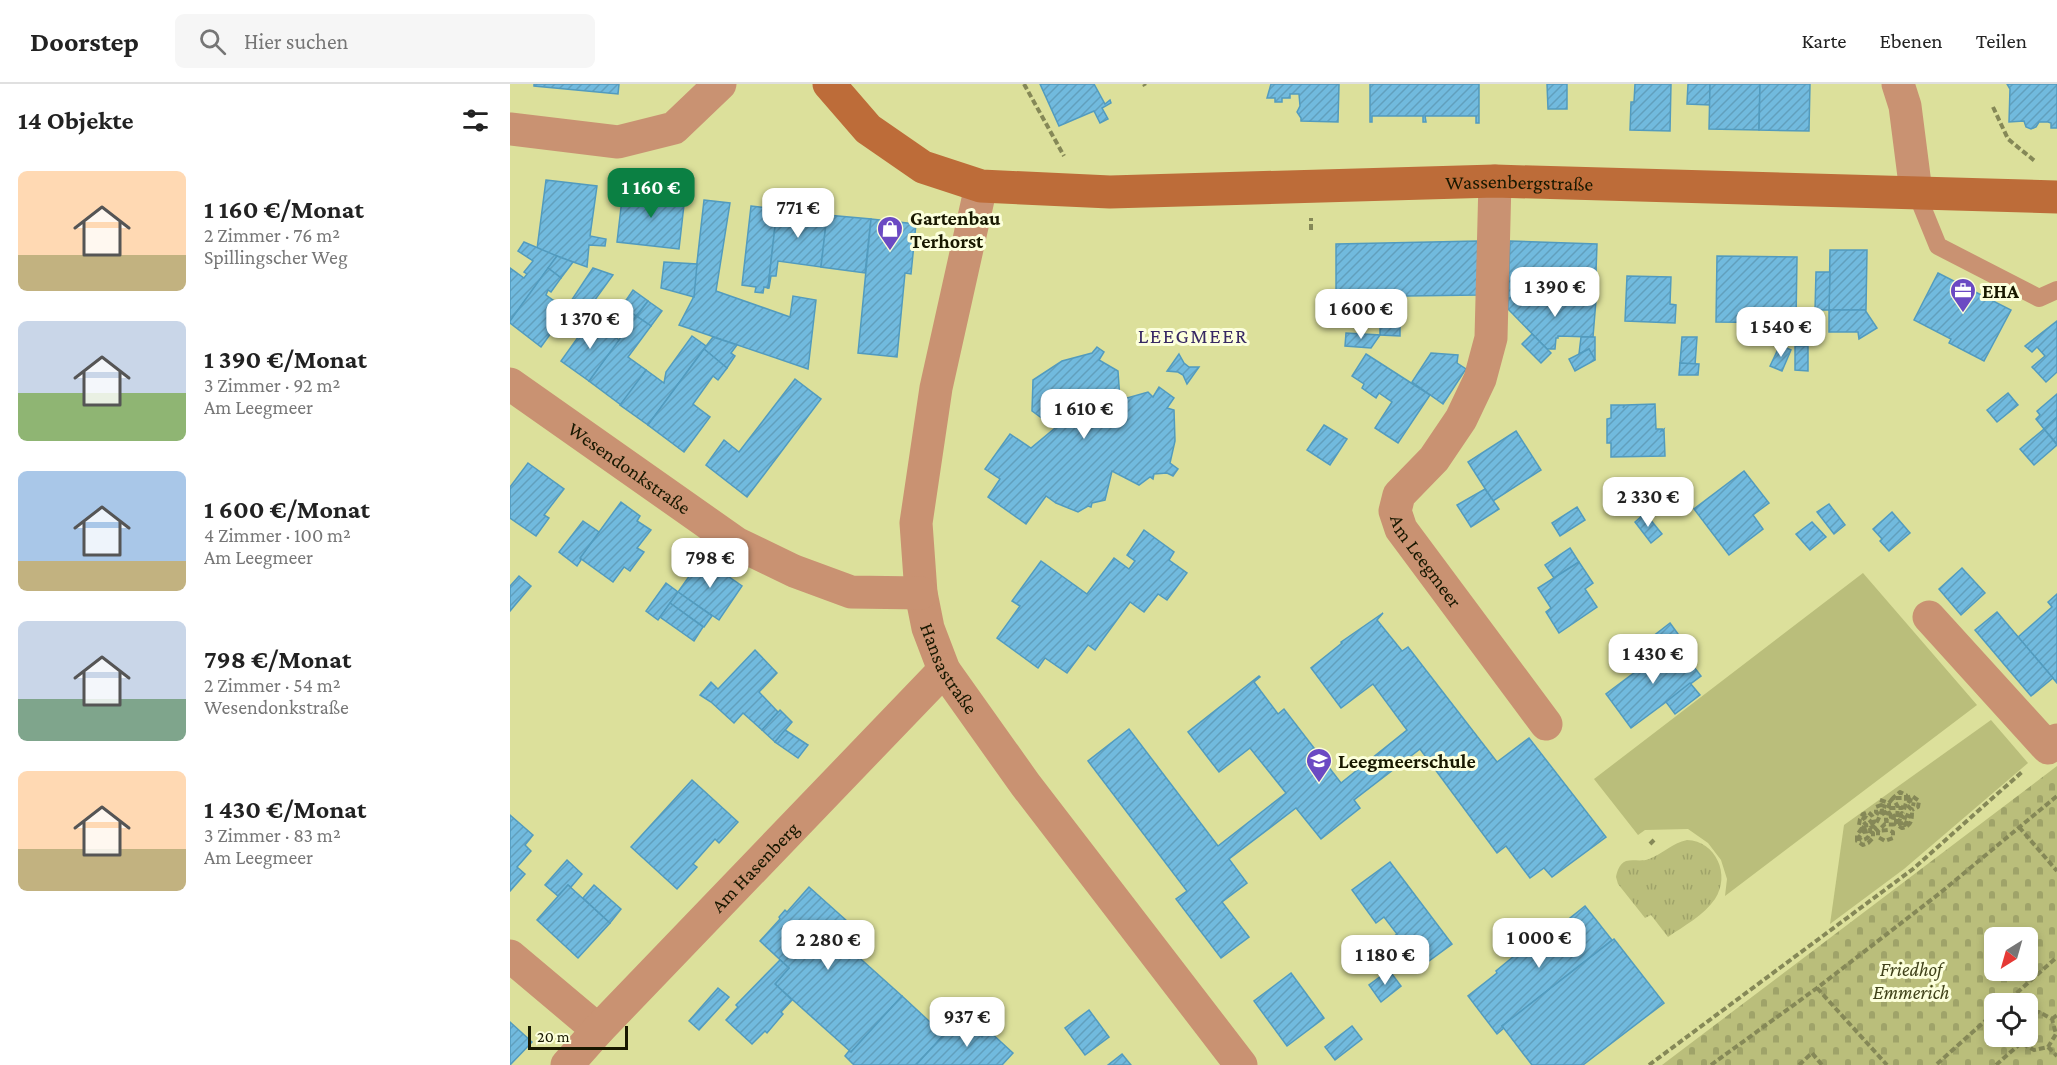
<!DOCTYPE html>
<html lang="de">
<meta charset="utf-8">
<style>
:root{--surface:#fff;--page:#f6f6f6;--text:#222;--muted:#767676;--line:#e0e0e0;--accent:#0b8043}
body{margin:0;font-family:"Crimson Pro",serif;background:var(--page);color:var(--text);height:100vh;display:flex;flex-direction:column;font-size:22px;white-space:nowrap}
*{box-sizing:border-box;margin:0}
p{font-size:20px;color:var(--muted)}
.icon{flex:none;width:33px;height:33px;fill:none;stroke:currentColor;stroke-width:2;stroke-linecap:round;stroke-linejoin:round}
.map{position:relative;flex:1;overflow:hidden}
.sheet{display:flex;flex-direction:column;background:var(--surface);width:510px}
.sheet>*{flex:none}
.needle{width:39px;rotate:217deg}
.buttons{position:absolute;left:1474px;top:843px;display:grid;gap:12px}
.buttons a{display:grid;place-items:center;width:54px;height:54px;border-radius:9px;background:var(--surface);box-shadow:0 3px 9px #0003;font-size:30px}
.scale{position:absolute;left:18px;bottom:15px;width:100px;box-sizing:border-box;padding-left:6px;border:3px solid #181800;border-top:0;font-size:16px;line-height:21px;white-space:nowrap;color:#181800;-webkit-text-stroke:4px #fcffdc;paint-order:stroke}
.price{position:absolute;translate:-50% -51px;padding:0 14px;border-radius:12px;background:#fff;color:#222;font-size:20px;line-height:39px;filter:drop-shadow(0 2px 3px #0008)}
.price::after{content:'';position:absolute;left:50%;top:36px;width:18px;height:14px;margin-left:-9px;background:inherit;clip-path:polygon(0 0,100% 0,50% 100%)}
.price.active{background:var(--accent);color:#fff}
ul{padding:0;list-style:none}
li{display:flex;align-items:center;gap:18px;height:150px;padding:0 18px}
li span{display:grid;place-items:center;flex:none;width:168px;height:120px;border-radius:9px;color:#555}
li>.icon{margin-inline-start:auto}
span .icon{width:72px;height:72px;fill:#fffc;stroke-width:1}
li b{font-size:26px}
h2{display:flex;justify-content:space-between;align-items:center;height:72px;padding:0 18px;font-size:26px}
header{display:flex;align-items:center;gap:36px;box-sizing:border-box;height:84px;padding:0 30px;background:var(--surface);border-bottom:2px solid var(--line)}
header strong{font-size:28px}
nav{display:flex;gap:33px;margin-inline-start:auto;font-size:21px}
.search{width:420px;height:54px;background:var(--page);display:flex;align-items:center;gap:15px;box-sizing:border-box;padding:0 21px;border-radius:9px;color:var(--muted);font-size:22px}
main{display:flex;flex:1;min-height:0}
.map>svg:first-child{display:block}
.green{fill:#babe7b}
.cemetery{fill:url(#cemetery-stones);fill-rule:evenodd}
.park{fill:url(#park-tufts)}
.building{fill:url(#building-hatch);stroke:#529bbe;stroke-width:1.5}
.lines{fill:none;stroke-linecap:round;stroke-linejoin:round}
.path{stroke:#858857;stroke-width:4;stroke-dasharray:6 3;stroke-linecap:butt}
.lane{stroke:#c99272;stroke-width:18}
.street{stroke:#c99272;stroke-width:33}
.secondary{stroke:#bd6c39;stroke-width:33}
.labels{text-anchor:middle;stroke-width:6;stroke-linejoin:round;paint-order:stroke}
.street-label{font-size:20px;fill:#181800;stroke:#fcffdc}
.poi-label{font-size:20px;font-weight:bold;fill:#181800;stroke:#fcffdc;text-anchor:start}
.park-label{font-size:20px;font-style:italic;fill:#3f4119;stroke:#fcffdc}
.neighbourhood-label{font-size:21px;letter-spacing:1.5px;fill:#372863;stroke:#fcffdc}
</style>
<header>
<strong>Doorstep</strong>
<div class="search"><svg class="icon" aria-label="search" viewBox="0 0 24 24"><circle cx="10" cy="10" r="6"/><path d="M15 15l6 6"/></svg>Hier suchen</div>
<nav><a>Karte</a><a>Ebenen</a><a>Teilen</a></nav>
</header>
<main>
<section class="sheet">
<h2>14 Objekte<svg class="icon" aria-label="filters" viewBox="0 0 24 24"><path d="M4 7h16M4 17h16"/><circle cx="9" cy="7" r="2"/><circle cx="15" cy="17" r="2"/></svg></h2>
<ul>
<li><span style="background:linear-gradient(#ffd9b3 70%,#c2b280 0)"><svg class="icon" aria-label="home" viewBox="0 0 24 24"><path d="M3 11l9-7 9 7M6 9v11h12V9"/></svg></span><div><b>1 160 €/Monat</b><p>2 Zimmer · 76 m²</p><p>Spillingscher Weg</p></div></li>
<li><span style="background:linear-gradient(#c9d6e8 60%,#8fb573 0)"><svg class="icon" aria-label="home" viewBox="0 0 24 24"><path d="M3 11l9-7 9 7M6 9v11h12V9"/></svg></span><div><b>1 390 €/Monat</b><p>3 Zimmer · 92 m²</p><p>Am Leegmeer</p></div></li>
<li><span style="background:linear-gradient(#a9c7e8 75%,#c2b280 0)"><svg class="icon" aria-label="home" viewBox="0 0 24 24"><path d="M3 11l9-7 9 7M6 9v11h12V9"/></svg></span><div><b>1 600 €/Monat</b><p>4 Zimmer · 100 m²</p><p>Am Leegmeer</p></div></li>
<li><span style="background:linear-gradient(#c9d6e8 65%,#7fa58c 0)"><svg class="icon" aria-label="home" viewBox="0 0 24 24"><path d="M3 11l9-7 9 7M6 9v11h12V9"/></svg></span><div><b>798 €/Monat</b><p>2 Zimmer · 54 m²</p><p>Wesendonkstraße</p></div></li>
<li><span style="background:linear-gradient(#ffd9b3 65%,#c2b280 0)"><svg class="icon" aria-label="home" viewBox="0 0 24 24"><path d="M3 11l9-7 9 7M6 9v11h12V9"/></svg></span><div><b>1 430 €/Monat</b><p>3 Zimmer · 83 m²</p><p>Am Leegmeer</p></div></li>
</ul>
</section>
<div class="map">
<svg width="1547" height="981" viewBox="0 0 1547 981">
<defs>
<pattern id="cemetery-stones" width="16" height="16" patternUnits="userSpaceOnUse" patternTransform="scale(1.5)"><rect width="16" height="16" fill="#babe7b"/><path d="M2 7V4a2 2 0 0 1 4 0v3zM10 15v-3a2 2 0 0 1 4 0v3z" fill="#9fa369"/></pattern>
<pattern id="park-tufts" width="24" height="20" patternUnits="userSpaceOnUse" patternTransform="scale(1.5)"><rect width="24" height="20" fill="#babe7b"/><path d="M3 7l-1-3M5 7V3M7 7l1-3M15 17l-1-3M17 17v-4M19 17l1-3" fill="none" stroke="#9fa369"/></pattern>
<pattern id="building-hatch" width="6" height="6" patternUnits="userSpaceOnUse" patternTransform="scale(1.5)"><rect width="6" height="6" fill="#71bade"/><path d="M-1 1l2-2M0 6l6-6M5 7l2-2" fill="none" stroke="#619fbd"/></pattern>
</defs>
<rect width="100%" height="100%" fill="#dce09b"/>
<!-- green -->
<g class="green">
<polygon points="1353,489 1467,621 1215,812 1217,795 1211,776 1198,759 1178,745 1135,746 1128,751 1084,695"/>
<polygon points="1481,636 1518,679 1394,785 1320,840 1334,741"/>
</g>
<!-- cemetery -->
<path class="cemetery" d="M1547,682V981H1152ZM1485,854H1518V886H1485ZM1485,920H1518V952H1485Z"/>
<!-- park -->
<path class="park" d="M1177,756C1206,757 1221,791 1205,815C1194,831 1174,842 1158,853L1141,831L1135,834L1108,800L1106,793C1107,788 1109,780 1116,777C1123,775 1131,778 1139,775C1153,770 1162,759 1177,756Z"/>
<!-- building -->
<g class="building">
<polygon points="24,0 109,0 108,10 24,2"/>
<polygon points="530,0 584,0 595,20 600,16 601,19 592,24 598,35 590,39 584,27 549,42"/>
<polygon points="761,0 829,0 828,38 791,37 791,34 787,28 790,22 789,10 780,10 780,14 772,14 772,18 765,18 765,14 757,14"/>
<polygon points="860,0 969,0 969,39 966,39 966,32 915,32 916,38 913,38 913,32 862,32 862,38 860,38"/>
<polygon points="1037,0 1057,0 1057,25 1038,25"/>
<polygon points="1125,0 1161,0 1160,47 1120,46 1121,18 1124,18"/>
<polygon points="1178,0 1200,0 1200,21 1177,20"/>
<polygon points="1200,0 1250,0 1249,46 1199,45"/>
<polygon points="1250,0 1300,0 1299,47 1249,46"/>
<polygon points="1497,0 1547,0 1547,44 1541,44 1541,39 1538,38 1529,38 1526,43 1521,45 1516,43 1514,37 1499,38 1500,5"/>
<polygon points="36,96 87,102 80,152 96,155 95,162 79,161 77,183 27,165"/>
<polygon points="113,106 175,112 169,165 107,158"/>
<polygon points="194,116 220,119 206,207 280,233 283,212 306,216 298,285 169,241 183,214"/>
<polygon points="241,122 267,125 258,204 254,203 253,209 245,208 246,203 232,201"/>
<polygon points="267,125 317,131 311,183 268,177 266,192 261,192 259,204 258,204"/>
<polygon points="317,131 361,135 355,189 311,183"/>
<polygon points="361,135 406,140 401,190 395,189 387,273 348,269"/>
<polygon points="968,157 968,211 826,213 826,160"/>
<polygon points="1000,157 1087,160 1085,216 998,214"/>
<polygon points="14,158 47,172 0,237 0,184 14,194 17,190 14,188 23,177 8,167"/>
<polygon points="1320,166 1357,166 1356,226 1319,226"/>
<polygon points="47,172 63,178 51,194 38,184"/>
<polygon points="1207,172 1287,173 1286,239 1206,238"/>
<polygon points="154,178 187,180 184,213 151,204"/>
<polygon points="38,184 51,194 41,208 38,206 36,211 57,226 48,239 54,243 47,253 41,249 31,263 0,239 0,237"/>
<polygon points="83,184 103,191 74,231 59,220"/>
<polygon points="1306,188 1320,188 1319,226 1305,226"/>
<polygon points="1428,189 1501,226 1474,277 1439,259 1441,255 1404,236"/>
<polygon points="1117,192 1161,193 1160,220 1166,221 1165,239 1115,237"/>
<polygon points="123,206 138,217 126,232 112,222"/>
<polygon points="998,214 1086,216 1083,253 1048,252 1048,254 1046,254 1045,265 1037,265 998,225"/>
<polygon points="138,217 152,227 141,242 127,232"/>
<polygon points="112,222 126,232 117,245 103,235"/>
<polygon points="1319,226 1355,226 1367,244 1349,255 1348,248 1319,248"/>
<polygon points="126,232 141,242 118,273 136,286 111,321 79,297"/>
<polygon points="81,235 109,256 79,297 51,277"/>
<polygon points="1547,237 1547,288 1536,298 1522,283 1535,272 1527,263 1522,268 1515,262"/>
<polygon points="870,238 890,238 890,252 870,251"/>
<polygon points="836,249 870,251 861,264 835,262"/>
<polygon points="1022,250 1041,269 1031,279 1012,260"/>
<polygon points="182,252 196,262 138,341 110,321 136,286 154,299 156,288"/>
<polygon points="203,253 227,261 221,269 225,272 217,284 194,265"/>
<polygon points="1071,253 1085,253 1085,276 1079,265 1069,270"/>
<polygon points="1172,253 1187,253 1185,281 1170,279"/>
<polygon points="1270,261 1281,266 1272,287 1260,282"/>
<polygon points="1285,262 1298,262 1298,287 1285,286"/>
<polygon points="587,263 594,268 589,276 608,287 610,316 638,308 643,313 649,303 664,314 657,324 664,326 665,357 660,379 668,385 663,392 657,389 644,390 643,395 640,393 629,401 602,387 595,416 582,419 581,423 578,422 568,428 546,419 536,412 516,440 478,413 490,395 475,385 500,350 521,364 545,344 522,327 523,296 552,277 582,269"/>
<polygon points="194,265 217,284 208,296 203,292 183,320 200,333 174,368 138,341"/>
<polygon points="1079,265 1085,276 1065,287 1059,275"/>
<polygon points="921,269 948,271 947,279 956,285 933,320 902,298"/>
<polygon points="669,270 674,279 679,283 689,283 677,300 673,291 668,288 657,287"/>
<polygon points="856,270 920,311 888,359 865,344 882,318 869,309 866,314 852,304 854,300 842,292"/>
<polygon points="1170,279 1189,280 1188,291 1169,291"/>
<polygon points="285,295 311,315 237,413 196,381 214,356 229,368"/>
<polygon points="1498,309 1508,321 1487,338 1477,326"/>
<polygon points="1547,310 1547,333 1534,345 1526,335 1530,331 1527,327"/>
<polygon points="1145,320 1146,345 1152,345 1151,347 1154,345 1153,348 1154,347 1155,372 1101,373 1101,359 1097,359 1097,335 1101,334 1101,321 1114,321 1113,324 1115,321"/>
<polygon points="1547,333 1547,360 1534,345"/>
<polygon points="814,341 837,355 820,381 797,366"/>
<polygon points="1534,345 1547,361 1524,381 1510,365"/>
<polygon points="1006,347 1031,386 983,417 958,378"/>
<polygon points="18,379 54,405 34,431 39,434 26,452 0,434 0,403"/>
<polygon points="1234,387 1259,419 1243,431 1253,445 1219,471 1184,425"/>
<polygon points="975,405 989,425 961,443 947,421"/>
<polygon points="111,418 130,432 127,437 141,446 127,464 134,468 120,487 114,483 103,498 70,474"/>
<polygon points="1319,420 1335,441 1324,450 1307,428"/>
<polygon points="1067,423 1075,436 1050,452 1042,439"/>
<polygon points="1382,428 1400,449 1379,467 1370,457 1372,455 1363,445"/>
<polygon points="1135,429 1152,450 1141,459 1125,438"/>
<polygon points="73,437 89,448 70,474 71,476 67,482 49,468"/>
<polygon points="1302,438 1316,453 1300,466 1286,450"/>
<polygon points="634,446 664,468 659,476 677,489 657,516 648,510 634,528 620,518 585,566 578,561 557,589 535,574 528,584 487,554 510,522 502,517 531,477 577,510 604,474 619,485 625,477 617,471"/>
<polygon points="1060,464 1069,478 1044,494 1035,481"/>
<polygon points="192,474 232,502 209,536 168,508"/>
<polygon points="1069,478 1083,499 1075,505 1087,523 1049,549 1036,528 1041,524 1028,504"/>
<polygon points="1452,484 1475,509 1451,531 1429,505"/>
<polygon points="9,492 21,502 0,527 0,502"/>
<polygon points="156,499 168,508 148,536 136,527"/>
<polygon points="168,508 202,532 194,543 160,519"/>
<polygon points="1547,510 1547,599 1508,553 1542,523 1538,518"/>
<polygon points="160,519 193,543 184,557 150,533"/>
<polygon points="1487,528 1543,594 1521,612 1465,546"/>
<polygon points="873,529 867,536 892,567 898,563 987,678 1019,654 1096,753 1042,793 1034,784 1020,794 996,762 987,769 910,665 844,716 850,724 811,755 786,724 719,775 737,799 712,818 739,853 711,874 666,815 677,807 578,677 619,645 708,762 776,709 740,664 709,688 678,648 749,592 750,593 744,598 768,630 774,625 831,699 897,646 863,600 831,624 801,584 832,559 831,558"/>
<polygon points="1160,539 1171,554 1134,581 1124,567"/>
<polygon points="1165,558 1191,592 1121,644 1096,610"/>
<polygon points="245,566 267,589 249,608 268,628 252,646 233,629 224,639 201,618 190,611 201,598 208,605"/>
<polygon points="1180,599 1190,611 1165,630 1156,618"/>
<polygon points="270,626 282,638 265,658 252,646"/>
<polygon points="275,646 298,661 288,674 265,658"/>
<polygon points="182,696 228,738 209,759 205,755 183,780 187,783 167,805 121,763"/>
<polygon points="0,731 23,751 15,761 21,767 7,783 15,790 0,807"/>
<polygon points="57,776 72,790 61,803 58,801 48,812 35,801"/>
<polygon points="880,778 942,860 904,888 879,856 887,850 874,833 866,839 842,806"/>
<polygon points="58,801 100,839 68,874 27,836"/>
<polygon points="84,801 111,825 100,839 73,814"/>
<polygon points="299,803 347,846 334,860 392,912 341,968 265,900 279,884 250,857 270,835 269,833 275,826 277,828"/>
<polygon points="1075,822 1102,856 992,942 994,944 987,950 958,912 987,889 986,887 1004,872 1015,864 1019,869 1027,862 1026,861"/>
<polygon points="1104,855 1154,919 1073,981 1022,981 992,942"/>
<polygon points="270,876 279,884 265,900 282,916 271,928 273,930 257,949 255,947 242,960 216,936 228,923 226,921"/>
<polygon points="879,886 891,902 871,918 859,901"/>
<polygon points="781,889 814,934 777,962 744,917"/>
<polygon points="208,904 219,913 189,946 179,937"/>
<polygon points="392,912 434,951 406,981 344,981 335,972 339,967 341,968"/>
<polygon points="579,926 599,953 575,971 555,944"/>
<polygon points="450,933 472,953 478,946 503,969 492,981 406,981"/>
<polygon points="0,938 22,958 0,981"/>
<polygon points="842,942 852,955 825,976 815,963"/>
<polygon points="612,970 621,981 598,981"/>
</g>
<g class="lines">
<!-- path -->
<g class="path">
<polyline points="514,0 554,72"/>
<polyline points="634,0 635,2"/>
<polyline points="1483,23 1498,55 1526,78"/>
<polyline points="801,146 801,134"/>
<path d="M1370,716L1379,719C1380,725 1376,728 1371,731C1369,730 1368,730 1366,728V723L1371,721L1372,726C1368,735 1367,744 1355,745L1349,741L1350,735L1353,730L1358,728C1362,731 1364,733 1364,738C1361,740 1359,742 1356,741L1352,736L1355,733C1362,736 1362,742 1368,747L1378,746L1383,748V754L1375,757L1368,753V747L1375,740C1381,741 1387,740 1393,739L1395,734L1391,732L1389,738C1391,740 1392,741 1395,741L1399,732L1392,729L1386,735V740L1392,744C1402,742 1402,735 1402,726L1397,721L1400,716L1404,717L1403,722"/>
<polyline points="1379,719 1383,714 1396,714 1402,712 1409,717 1408,723 1402,726"/>
<polyline points="1371,721 1379,724 1392,724 1395,720"/>
<polyline points="1380,729 1381,734 1379,737 1376,737 1376,730 1381,728 1384,732 1383,738"/>
<polyline points="1387,733 1388,723 1383,714 1390,708 1396,711 1396,719 1393,729"/>
<polyline points="1509,743 1547,787"/>
<path d="M1352,744L1347,751V757L1353,761L1358,759L1363,754V749L1359,747L1353,748L1349,753L1351,756C1358,756 1361,751 1360,744"/>
<polyline points="1140,760 1144,756"/>
<polyline points="1307,904 1377,981"/>
<polyline points="1500,915 1547,873"/>
<polyline points="1495,920 1500,915 1504,920"/>
<polyline points="1542,935 1547,931"/>
<polyline points="1509,952 1511,959 1524,966 1538,963 1546,950 1542,935 1529,928 1518,931"/>
<polyline points="1538,963 1547,972"/>
<polyline points="1427,980 1485,928"/>
<polyline points="1139,981 1403,785 1513,687"/>
<polyline points="1201,981 1307,904 1430,809 1547,712"/>
<polyline points="1289,981 1302,969 1312,981"/>
<polyline points="1486,981 1511,959"/>
</g>
<!-- lane -->
<polyline class="lane" points="1406,108 1428,162 1529,214 1547,206"/>
<!-- street -->
<g class="street">
<polyline points="1388,0 1395,22 1406,108"/>
<polyline points="0,45 108,58 164,44 210,0"/>
<path id="s1" d="M985,97L981,254L970,295L951,335L924,375L889,411L885,427L891,445L1036,640"/>
<path id="s2" d="M471,102L426,304L406,439L411,509L418,544L434,586L515,700L731,981"/>
<path id="s3" d="M0,300L226,459L284,487L341,508L411,509"/>
<polyline points="1419,533 1538,664 1547,656"/>
<polyline points="0,872 88,946"/>
<path id="s4" d="M57,981L88,946L434,586"/>
</g>
<!-- secondary -->
<path class="secondary" id="s5" d="M319,0L358,45L413,83L471,102L600,108L985,97L1547,113"/>
</g>
<!-- icons -->
<defs>
<symbol id="shop-pin" viewBox="-11 -11 22 30"><path d="M0 17L-7.5 6A9.5 9.5 0 1 1 7.5 6Z" fill="#6b4ac3" stroke="#fcffdc"/><path d="M-5-2.5h2.3a2.7 3.5 0 0 1 5.4 0H5L5.5 6h-11ZM-1.5-2.5h3a1.5 2.3 0 0 0-3 0Z" fill="#fff"/></symbol>
<symbol id="office-pin" viewBox="-11 -11 22 30"><path d="M0 17L-7.5 6A9.5 9.5 0 1 1 7.5 6Z" fill="#6b4ac3" stroke="#fcffdc"/><path d="M-6-3h4V-5.5h4V-3h4V5H-6ZM-1-4.5V-3h2v-1.5ZM-6 0V1H6V0Z" fill="#fff"/></symbol>
<symbol id="school-pin" viewBox="-11 -11 22 30"><path d="M0 17L-7.5 6A9.5 9.5 0 1 1 7.5 6Z" fill="#6b4ac3" stroke="#fcffdc"/><path d="M0-5L7-2L0 1L-7-2ZM-4 1L0 2.5L4 1V4Q0 6-4 4Z" fill="#fff"/></symbol>
</defs>
<g fill-rule="evenodd">
<use href="#shop-pin" x="365" y="130" width="30" height="40"/>
<use href="#office-pin" x="1438" y="192" width="30" height="40"/>
<use href="#school-pin" x="794" y="662" width="30" height="40"/>
</g>
<g class="labels">
<!-- street labels -->
<g class="street-label">
<text dy="7" stroke="none"><textPath href="#s5" startOffset="726">Wassenbergstraße</textPath></text>
<text dy="7" stroke="none"><textPath href="#s3" startOffset="146">Wesendonkstraße</textPath></text>
<text dy="7" stroke="none"><textPath href="#s1" startOffset="418">Am Leegmeer</textPath></text>
<text dy="7" stroke="none"><textPath href="#s2" startOffset="495">Hansastraße</textPath></text>
<text dy="7" stroke="none"><textPath href="#s4" startOffset="273">Am Hasenberg</textPath></text>
</g>
<!-- poi labels -->
<g class="poi-label">
<text x="400" y="141">Gartenbau<tspan x="400" dy="23">Terhorst</tspan></text>
<text x="1472" y="214">EHA</text>
<text x="828" y="684">Leegmeerschule</text>
</g>
<!-- park labels -->
<g class="park-label">
<text x="1401" y="892">Friedhof<tspan x="1401" dy="23">Emmerich</tspan></text>
</g>
<!-- neighbourhood labels -->
<g class="neighbourhood-label">
<text x="683" y="259">LEEGMEER</text>
</g>
</g>
</svg>
<div class="buttons">
<a><svg class="needle" viewBox="-14 -14 28 28"><path d="M0-13l5 13h-10z" fill="#e53935"/><path d="M0 13l5-13h-10z" fill="#767676"/></svg></a>
<a><svg class="icon" aria-label="locate" viewBox="0 0 24 24"><circle cx="12" cy="12" r="6"/><path d="M12 2v4M12 18v4M2 12h4M18 12h4"/></svg></a>
</div>
<div class="scale">20 m</div>
<b class="price active" style="left:141px;top:135px">1 160 €</b>
<b class="price" style="left:288px;top:155px">771 €</b>
<b class="price" style="left:1045px;top:234px">1 390 €</b>
<b class="price" style="left:851px;top:256px">1 600 €</b>
<b class="price" style="left:80px;top:266px">1 370 €</b>
<b class="price" style="left:1271px;top:274px">1 540 €</b>
<b class="price" style="left:574px;top:356px">1 610 €</b>
<b class="price" style="left:1138px;top:444px">2 330 €</b>
<b class="price" style="left:200px;top:505px">798 €</b>
<b class="price" style="left:1143px;top:601px">1 430 €</b>
<b class="price" style="left:1029px;top:885px">1 000 €</b>
<b class="price" style="left:318px;top:887px">2 280 €</b>
<b class="price" style="left:875px;top:902px">1 180 €</b>
<b class="price" style="left:457px;top:964px">937 €</b>
</div>
</main>
